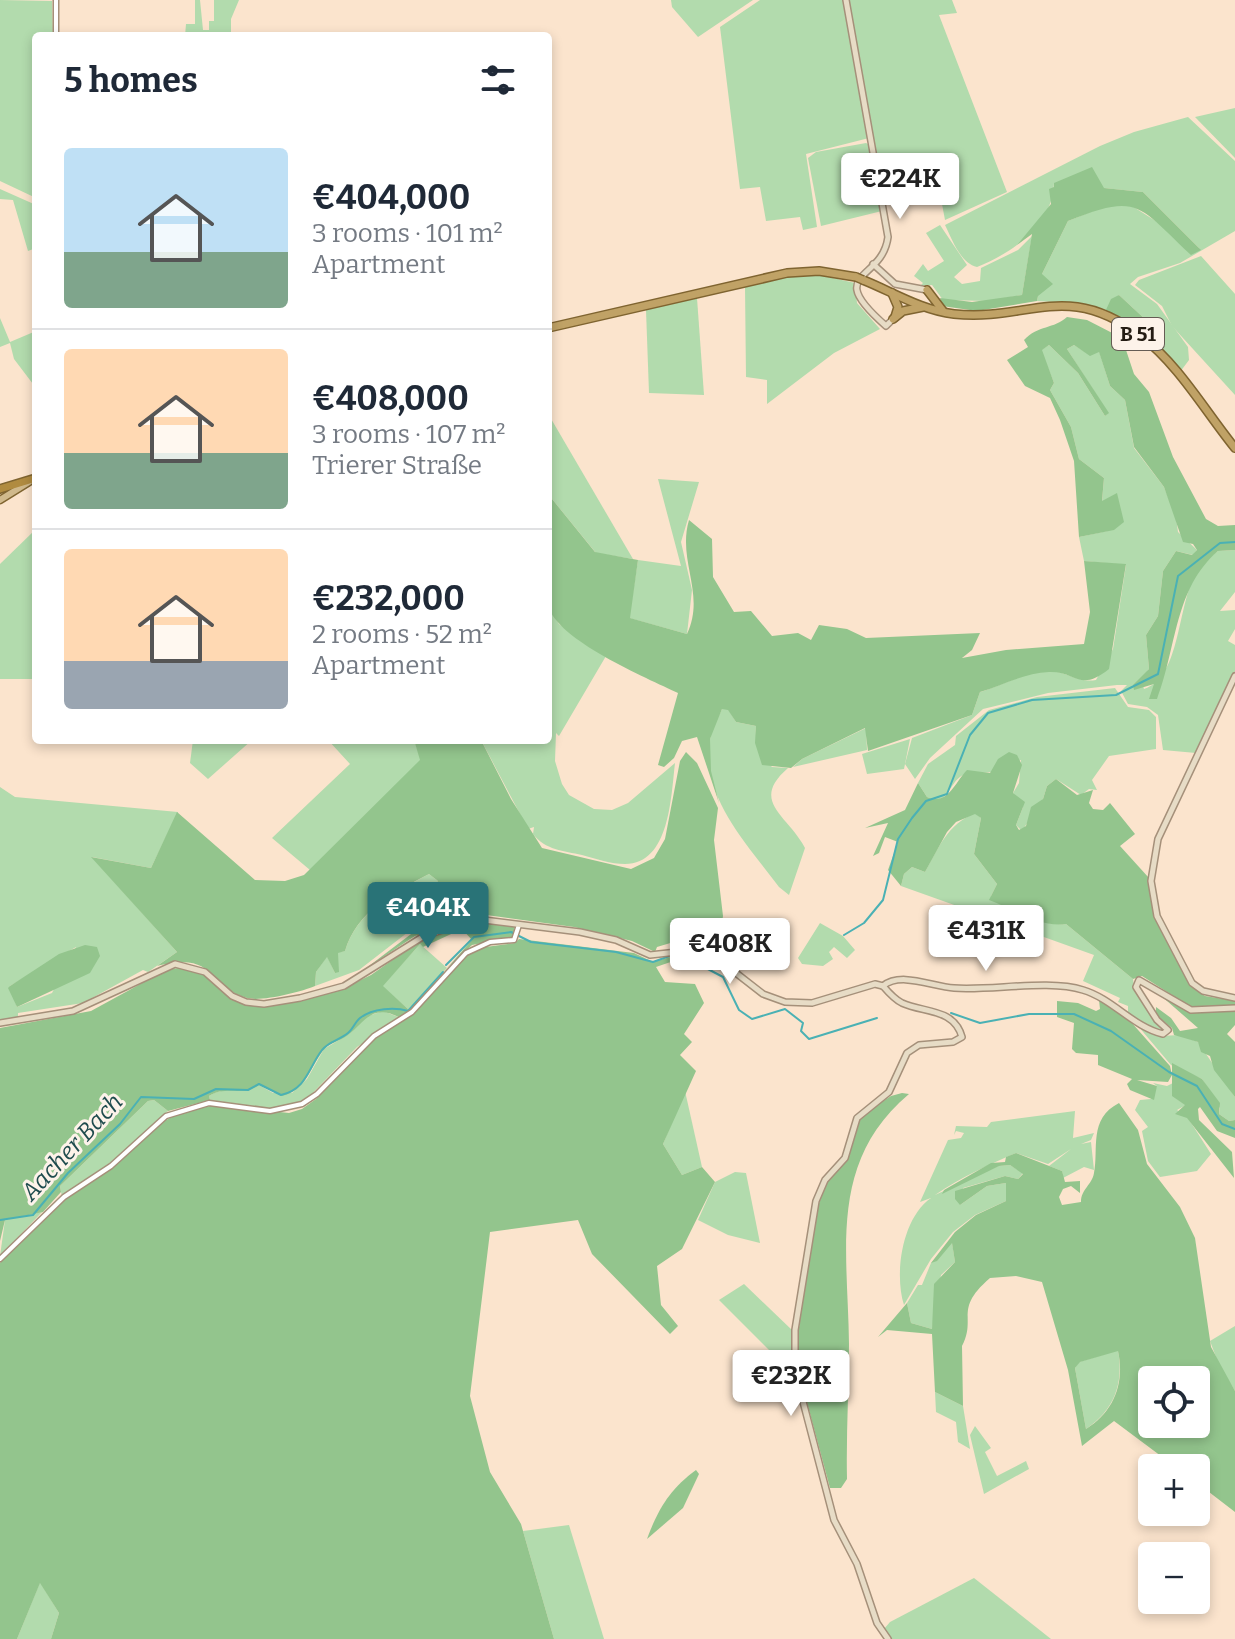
<!DOCTYPE html>
<meta charset="utf-8">
<style>
:root{--surface:#fff;--page:#f6f6f7;--text:#1f2937;--muted:#747a83;--line:#e0e1e3;--accent:#297377}
body{margin:0;font-family:Bitter,serif;background:var(--page);color:var(--text);height:100vh;display:flex;flex-direction:column;font-size:30px;white-space:nowrap}
*{box-sizing:border-box;margin:0}
p{font-size:26px;color:var(--muted)}
.icon{flex:none;width:44px;height:44px;fill:none;stroke:currentColor;stroke-width:2;stroke-linecap:round;stroke-linejoin:round}
.map{position:relative;flex:1;overflow:hidden}
.drawer{position:absolute;left:32px;top:32px;width:520px;height:712px;display:flex;flex-direction:column;background:var(--surface);border-radius:8px;box-shadow:0 4px 12px #0003}
.drawer>*{flex:none}
.controls{position:absolute;left:1138px;top:1366px;display:grid;gap:16px}
.controls a{display:grid;place-items:center;width:72px;height:72px;border-radius:8px;background:var(--surface);box-shadow:0 4px 12px #0003;font-size:40px}
.price{position:absolute;translate:-50% -68px;padding:0 18px;border-radius:8px;background:#fff;color:#222;font-size:26px;line-height:52px;filter:drop-shadow(0 2px 4px #0008)}
.price::after{content:'';position:absolute;left:50%;top:48px;width:24px;height:18px;margin-left:-12px;background:inherit;clip-path:polygon(0 0,100% 0,50% 100%)}
.price.active{background:var(--accent);color:#fff}
ul{padding:0;list-style:none}
li{display:flex;align-items:center;gap:24px;height:200px;padding:0 32px}
li+li{border-top:2px solid var(--line)}
li span{display:grid;place-items:center;flex:none;width:224px;height:160px;border-radius:8px;color:#555}
li>.icon{margin-inline-start:auto}
span .icon{width:96px;height:96px;fill:#fffc;stroke-width:1}
li b{font-size:34px}
h2{display:flex;justify-content:space-between;align-items:center;height:96px;padding:0 32px;font-size:34px}
.map>svg:first-child{display:block}
.green{fill:#b2dbad;fill-rule:evenodd}
.forest{fill:#93c58d;fill-rule:evenodd}
.lines{fill:none;stroke-linecap:round;stroke-linejoin:round}
.stream{stroke:#4ab1b4;stroke-width:2}
.tertiary-casing{stroke:#a5907a;stroke-width:7}
.secondary-casing{stroke:#a5907a;stroke-width:8}
.primary-casing{stroke:#7f6430;stroke-width:9}
.trunk-casing{stroke:#7f6430;stroke-width:10}
.motorway-casing{stroke:#7f6430;stroke-width:10}
.tertiary{stroke:#fff;stroke-width:4}
.secondary{stroke:#e7dcc6;stroke-width:5}
.primary{stroke:#d0b98c;stroke-width:6}
.trunk{stroke:#c0a266;stroke-width:7}
.motorway{stroke:#b08b40;stroke-width:7}
.trunk-bridge-casing{stroke:#7f6430;stroke-width:10;stroke-linecap:butt}
.trunk-bridge{stroke:#c0a266;stroke-width:7}
.labels{text-anchor:middle;stroke-width:6;stroke-linejoin:round;paint-order:stroke}
.shield{fill:#fdf3ea;stroke:#655c54;stroke-width:2}
.shield-label{font-size:20px;font-weight:bold;fill:#241c13}
.water-label{font-size:24px;font-style:italic;fill:#1f4c4e;stroke:#fdf3ea}
</style>
<div class="map">
<svg width="1235" height="1639" viewBox="0 0 1235 1639">
<rect width="100%" height="100%" fill="#fbe4cd"/>
<!-- green -->
<g class="green">
<polygon points="0,0 52,1 53,36 36,36 36,198 0,181"/>
<polygon points="195,0 200,0 203,30 209,30 209,21 214,21 214,0 239,0 231,19 231,36 185,36 186,24 195,24"/>
<polygon points="671,0 753,0 698,37 672,7"/>
<polygon points="760,0 844,0 869,138 806,154 817,227 803,230 800,217 766,221 760,187 740,189 720,27"/>
<polygon points="847,0 952,0 957,13 939,15 1007,192 945,220 942,204 949,198 946,186 908,195 901,187 882,191"/>
<polygon points="1235,108 1235,158 1195,117"/>
<path d="M1188,117L1235,161V231L1180,263L1138,277L1130,284L1157,304L1188,347L1189,360L1180,372L1146,335L1149,331L1142,324L1147,321L1119,295L1105,312L1071,303L1037,301L1042,274L1068,221L1110,204L1132,206L1200,249L1143,192L1054,183C1053,225 1012,253 977,267C960,263 952,239 945,225L1100,146L1134,132Z"/>
<polygon points="866,143 870,145 882,211 821,226 808,158 816,152"/>
<polygon points="0,189 36,205 36,248 28,251 13,200 0,199"/>
<polygon points="940,225 967,265 954,277 962,284 980,281 981,268 1018,250 1032,236 1022,295 988,301 943,300 932,285 920,286 923,283 914,276 923,264 928,271 944,261 926,233"/>
<polygon points="1201,256 1235,294 1235,395 1172,326 1162,306 1135,285 1139,280"/>
<polygon points="815,274 855,283 857,303 880,329 834,353 767,404 767,380 746,377 745,287 785,277"/>
<polygon points="697,298 704,395 649,393 646,310"/>
<polygon points="0,318 10,342 36,331 36,388 14,359 10,343 0,347"/>
<path d="M1049,345L1078,373L1105,416L1108,413L1067,349L1074,345L1090,355L1099,351L1110,386L1125,400L1134,448L1164,487L1176,517L1178,532L1197,550L1193,555L1176,551L1163,571L1158,616L1146,635L1149,669L1141,680L1144,689C1181,677 1177,605 1196,573C1201,564 1210,557 1218,551L1235,550V592L1220,611L1235,610V629L1228,641L1235,645V671L1196,753L1163,750L1158,715L1147,707L1128,704L1121,691L1127,685H1117L1048,693L983,709L930,758L915,779L905,764L912,738L972,715L980,692C1002,686 1030,669 1053,671C1069,673 1079,683 1096,680L1113,649L1126,565L1084,561L1079,537L1107,531V499L1102,502L1104,478L1079,459L1071,427L1050,390L1054,383L1041,350Z"/>
<polygon points="550,417 633,559 596,553 548,494"/>
<polygon points="658,479 699,482 681,542 692,590 687,634 629,618 638,560 681,566"/>
<polygon points="36,529 36,679 0,679 0,564"/>
<path d="M548,606L559,624L606,656L559,736L556,733L555,761L562,784L569,795L594,809L612,810L628,803L675,763C671,796 670,864 625,864C611,864 596,859 582,855C564,851 545,850 533,834L534,827L528,829L481,740H548Z"/>
<path d="M1115,688L1128,707L1149,710L1156,717V749L1109,756L1092,780L1097,790L1089,789L1081,795L1056,779L1047,786L1043,799L1022,831L1016,825L1023,807L1013,793L1019,783L1021,760C1012,763 1001,770 991,772C982,774 970,770 960,777C948,786 947,807 927,797L918,783L928,764L955,745L956,736L989,710L1037,697Z"/>
<path d="M722,709H728L736,722L756,726C755,745 759,752 772,767L788,768C749,802 788,815 805,848L789,895L779,887C748,845 700,797 710,739C712,729 718,718 722,709Z"/>
<polygon points="866,728 867,750 793,767 802,759"/>
<polygon points="910,739 904,769 867,774 862,754"/>
<polygon points="193,740 252,740 208,779 190,763"/>
<polygon points="328,740 414,740 421,760 310,870 272,838 350,764"/>
<path d="M0,787L15,797L178,812L151,868L92,857L177,952L148,972L143,970L83,1003L18,1013V1021L0,1023ZM76,947L52,993L17,1007L10,986Z"/>
<path d="M975,813L981,818L974,854L997,884L991,896C1003,910 1047,927 1066,924L1133,979L1134,986C1146,1000 1150,1021 1164,1031L1154,1030L1128,1015V1006L1118,1002L1120,998L1083,981L1094,955L901,886L904,874L912,867L925,872C939,847 947,825 975,813Z"/>
<path d="M429,874L438,881L408,914L412,929L359,970L315,986L316,972L327,956L335,973L337,952L345,951C357,911 394,893 429,874Z"/>
<polygon points="820,923 843,936 855,950 847,958 834,947 829,952 833,959 823,966 802,964 798,958"/>
<polygon points="420,944 447,968 409,1010 382,986"/>
<path d="M383,1011L401,1018L357,1047L305,1101L280,1110L210,1100L209,1096C224,1086 242,1093 259,1085L273,1093H292L307,1079L324,1049L349,1034L362,1018Z"/>
<polygon points="1138,1026 1160,1036 1180,1035 1198,1042 1235,1097 1235,1120 1229,1121 1219,1114 1220,1108 1202,1079 1171,1065"/>
<polygon points="1175,1082 1177,1099 1186,1105 1177,1110 1188,1118 1211,1154 1197,1171 1160,1177 1148,1161 1142,1131 1148,1127 1135,1110 1140,1100 1151,1099 1157,1086 1153,1083 1167,1086"/>
<polygon points="685,1091 702,1167 682,1175 663,1144"/>
<polygon points="154,1100 168,1111 108,1167 62,1197 60,1186 148,1101"/>
<path d="M1075,1111L1073,1138L1094,1133L1091,1140L1081,1144L1091,1142L1094,1170L1084,1167L1063,1178L1062,1171L1049,1166L1071,1149L1048,1164L1016,1153C990,1164 961,1177 935,1195L998,1166L1010,1165L1023,1173L1018,1179L1005,1176L963,1188L960,1205L987,1186L1006,1183V1201L975,1215L953,1232L931,1259L904,1305C894,1274 902,1218 931,1198L920,1202L948,1140L961,1138L964,1133L956,1131L954,1135L956,1126L987,1127L991,1122Z"/>
<polygon points="735,1172 746,1173 760,1243 728,1235 698,1220 715,1182"/>
<polygon points="42,1212 1,1255 0,1256 5,1220"/>
<polygon points="952,1242 955,1262 941,1275 932,1329 911,1323 907,1303 918,1285 922,1285 931,1263"/>
<polygon points="744,1284 793,1331 793,1374 719,1300"/>
<polygon points="1235,1326 1235,1391 1219,1365 1210,1341"/>
<path d="M1118,1350C1124,1384 1114,1410 1086,1429L1075,1368L1079,1362Z"/>
<polygon points="935,1392 963,1406 970,1449 958,1442 956,1422 936,1412"/>
<polygon points="975,1426 991,1448 985,1452 997,1476 1026,1461 1029,1469 984,1494 970,1435"/>
<polygon points="569,1525 604,1639 554,1639 523,1531"/>
<polygon points="974,1578 1051,1639 891,1639 884,1629 890,1622"/>
<polygon points="40,1582 59,1613 51,1639 17,1639"/>
</g>
<!-- forest -->
<g class="forest">
<path d="M1092,167L1104,188L1143,192L1201,250L1191,255C1138,206 1140,192 1068,221L1042,274L1053,284L1038,296L1037,301L977,311L942,306L940,298L972,302L1022,295L1032,234L1017,245L1051,204L1049,189L1054,187V183Z"/>
<polygon points="1119,295 1147,321 1143,324 1149,331 1146,335 1105,312 1111,299"/>
<path d="M1067,317L1087,320L1122,338L1134,374L1149,392L1173,457L1206,519L1218,526L1235,525V550L1218,551C1174,589 1177,647 1157,699H1149L1154,684L1134,690L1133,685L1149,669L1146,635L1158,616L1163,571L1176,551L1192,555L1197,550L1193,544L1183,542L1164,487L1134,447L1125,400L1110,386L1099,352L1090,356L1074,345L1067,349L1109,413L1105,416L1078,373L1049,345L1042,350L1054,383L1050,390L1071,427L1079,459L1104,478L1102,501L1117,493L1124,522L1114,530L1079,537L1074,461L1060,420L1050,398L1025,386L1007,360L1028,347L1024,340C1038,325 1054,329 1067,317Z"/>
<path d="M548,494L595,552L638,560L630,618L687,634C706,594 677,561 689,520L712,539L713,577L734,612L751,611L772,636L798,633L811,640L819,625L847,629L866,638L980,633L972,650L962,658L1006,650L1084,644L1090,612L1084,561L1126,564L1109,669C1079,693 1077,671 1049,672C1025,673 1003,685 980,692L972,715L868,751L865,728L802,759L791,768L762,765L755,743L756,726L736,722L728,710L722,709L710,739L711,771L719,803L697,737L682,741L674,758L664,767L658,765L678,693C647,678 556,640 548,605C543,580 548,522 548,494Z"/>
<path d="M414,740H481L511,799L542,848L631,869L654,858L665,839L680,761L686,752L697,763L718,808L714,840L723,916L721,929L718,927L711,934L697,924L689,934L690,948L679,950L677,941L657,947L655,952L632,941L574,927L479,914L415,936L365,969L419,928H412L408,914L438,881L429,874C393,893 357,911 345,951L338,953L339,972L335,973L327,957L316,972L315,986C301,992 261,1002 247,998C204,985 218,951 157,966L177,952L91,857L151,868L177,812L255,880L285,881L304,875L420,760Z"/>
<path d="M1009,752L1017,755L1022,765L1013,793L1025,802L1016,825L1019,830L1026,826L1031,807L1043,799L1047,786L1056,779L1077,795L1093,790L1089,803L1093,809L1103,810L1110,803L1135,834L1120,846L1149,878L1154,913L1190,986L1205,996L1235,1001V1007L1194,1009L1142,976L1133,979L1066,924C1040,928 1013,909 989,900L997,884L974,854L981,818L975,814L956,822L947,832L925,872L912,867L904,874L901,886L888,870L898,842L885,837L879,853L873,856L888,823L865,828L905,810L918,783L927,797C948,806 955,782 967,770L990,773L998,759Z"/>
<path d="M477,921L515,924L513,937L472,945L447,968L472,940L462,929L423,947L420,944L383,986L409,1010L401,1018C372,1003 367,1020 348,1035C339,1042 329,1042 322,1052C309,1070 306,1090 282,1096L259,1085C243,1097 226,1085 209,1096L210,1100L168,1111L154,1100L148,1101L60,1186L61,1192L43,1212L5,1220L0,1241V1028L91,1011L166,970L184,967L200,972L244,1004L259,1007L288,1003L338,991L371,975L418,942Z"/>
<polygon points="519,939 634,953 653,962 691,951 691,955 656,967 665,982 695,984 704,1003 684,1034 692,1042 680,1055 696,1071 663,1144 682,1175 702,1167 715,1182 682,1249 657,1266 661,1305 678,1326 670,1334 592,1254 578,1220 490,1232 470,1396 490,1472 521,1524 554,1639 51,1639 59,1613 40,1583 17,1639 0,1639 0,1263 63,1200 110,1170 159,1124 179,1113 215,1105 289,1113 302,1109 316,1099 372,1040 414,1013 468,954 478,948 515,943"/>
<polygon points="85,945 97,947 100,956 90,973 17,1007 8,988 10,986 59,954"/>
<polygon points="1159,994 1193,1013 1235,1010 1235,1025 1227,1034 1235,1042 1235,1097 1214,1070 1210,1056 1201,1052 1198,1042 1174,1035 1172,1028 1156,1015 1156,1007 1171,1018 1180,1031 1198,1028"/>
<polygon points="1099,1000 1131,1022 1170,1066 1172,1075 1168,1082 1137,1080 1157,1086 1154,1100 1130,1090 1127,1084 1132,1079 1098,1065 1098,1055 1076,1053 1072,1049 1074,1023 1057,1017 1057,1001 1078,1003 1096,1011 1100,1009"/>
<polygon points="1172,1063 1202,1079 1220,1103 1219,1114 1229,1121 1235,1120 1235,1138 1217,1131 1200,1107 1198,1109 1199,1120 1232,1152 1234,1178 1187,1118 1175,1114 1185,1105 1172,1096"/>
<path d="M902,1093L909,1094C828,1162 848,1251 849,1344C849,1389 846,1434 847,1479L841,1488H830L795,1358L813,1221L826,1183L848,1157L860,1116L891,1096Z"/>
<path d="M1119,1103L1138,1130L1147,1164L1180,1207L1195,1238L1211,1347L1235,1391V1512L1196,1482V1468H1177L1114,1421L1082,1446L1068,1370L1042,1282L1016,1276L990,1278C953,1310 977,1317 962,1346L963,1406L935,1392L932,1334L887,1330L878,1337L907,1303L911,1323L932,1329L934,1284L955,1262L952,1243L937,1261L931,1263L955,1232L976,1215L1006,1201V1183L987,1186L960,1205L955,1199V1191L1005,1176L1018,1179L1023,1174L1010,1165L999,1166L942,1194L944,1190L991,1163L1005,1162L1006,1157L1016,1153L1062,1171L1065,1182L1080,1181V1193L1071,1186L1063,1189L1059,1197L1062,1205L1081,1202C1081,1189 1092,1185 1094,1173C1099,1149 1088,1119 1119,1103ZM1118,1351C1125,1383 1114,1412 1086,1429L1075,1368L1080,1362ZM1196,1380V1424H1152V1380Z"/>
<path d="M696,1470L699,1474L683,1508L647,1539C658,1509 670,1489 696,1470Z"/>
</g>
<g class="lines">
<!-- stream -->
<g class="stream">
<polyline points="844,935 864,923 883,900 898,839 912,818 926,801 947,794 970,735 988,713 1032,700 1116,695 1158,674 1178,576 1220,543 1235,542"/>
<polyline points="689,953 704,967 723,977 739,1010 752,1019 785,1009 803,1023 801,1031 809,1039 877,1018"/>
<polyline points="446,965 474,937 511,932 531,942 616,952 653,962 675,954"/>
<polyline points="951,1013 980,1023 1029,1014 1074,1014 1111,1031 1169,1072 1197,1086 1222,1124 1235,1129"/>
<path d="M0,1220L33,1215L68,1173L120,1124L141,1097L194,1099L216,1089L248,1090L259,1084L281,1095C307,1089 308,1068 322,1050C329,1041 340,1040 348,1033C353,1029 355,1022 360,1018C373,1008 395,1007 408,1011L443,972"/>
</g>
<defs>
<g id="tertiary">
<polyline points="56,0 56,36"/>
<polyline points="0,1259 64,1197 111,1166 166,1116 209,1103 270,1111 302,1104 317,1094 374,1036 412,1012 466,953 490,942 514,940 519,925"/>
</g>
<g id="secondary">
<path d="M846,0L888,237C882,283 822,270 886,326L893,319"/>
<polyline points="873,264 895,284 927,290"/>
<polyline points="1235,676 1158,839 1151,881 1157,916 1192,983 1203,991 1235,998"/>
<path d="M883,986C889,993 894,999 902,1003C924,1013 954,1008 962,1037L953,1042L919,1045L907,1053L889,1092L857,1118L845,1158L825,1180L816,1201L795,1330V1371L834,1520L857,1564L877,1623L888,1639"/>
<path d="M883,986C901,971 933,987 954,988C991,991 1049,979 1083,990C1113,999 1133,1027 1163,1034L1168,1030L1157,1020L1136,987L1139,980L1191,1010L1235,1008"/>
<polyline points="0,1023 73,1011 175,964 205,972 232,996 246,1002 264,1004 300,998 344,986 424,936 476,919 580,932 616,940 650,955 695,950 736,973 763,994 785,1002 812,1003 875,984 883,986"/>
</g>
<polyline id="primary" points="0,500 29,482"/>
<g id="trunk">
<path d="M863,280C893,292 921,310 954,314C1029,322 1066,279 1141,336C1179,365 1205,411 1235,448"/>
<polyline points="927,290 943,311"/>
<polyline points="892,293 898,307 895,317"/>
<polyline points="893,319 903,311 923,307"/>
<polyline points="548,328 787,273 819,271 856,277"/>
</g>
<polyline id="motorway" points="0,489 36,478"/>
</defs>
<!-- tertiary casing -->
<use href="#tertiary" class="tertiary-casing"/>
<!-- secondary casing -->
<use href="#secondary" class="secondary-casing"/>
<!-- primary casing -->
<use href="#primary" class="primary-casing"/>
<!-- trunk casing -->
<use href="#trunk" class="trunk-casing"/>
<!-- motorway casing -->
<use href="#motorway" class="motorway-casing"/>
<!-- tertiary -->
<use href="#tertiary" class="tertiary"/>
<!-- secondary -->
<use href="#secondary" class="secondary"/>
<!-- primary -->
<use href="#primary" class="primary"/>
<!-- trunk -->
<use href="#trunk" class="trunk"/>
<!-- motorway -->
<use href="#motorway" class="motorway"/>
<defs>
<polyline id="trunk-bridge" points="856,277 863,280"/>
</defs>
<!-- trunk-bridge casing -->
<use href="#trunk-bridge" class="trunk-bridge-casing"/>
<!-- trunk-bridge -->
<use href="#trunk-bridge" class="trunk-bridge"/>
</g>
<g class="labels">
<!-- shield labels -->
<rect class="shield" x="1112" y="318" width="52" height="32" rx="6"/>
<g class="shield-label">
<text x="1138" y="341">B 51</text>
</g>
<!-- water labels -->
<g class="water-label">
<text transform="translate(72 1147) rotate(-47)" y="8">Aacher Bach</text>
</g>
</g>
</svg>
<div class="controls">
<a><svg class="icon" aria-label="locate" viewBox="0 0 24 24"><circle cx="12" cy="12" r="6"/><path d="M12 2v4M12 18v4M2 12h4M18 12h4"/></svg></a>
<a>+</a>
<a>−</a>
</div>
<b class="price" style="left:900px;top:221px">€224K</b>
<b class="price active" style="left:428px;top:950px">€404K</b>
<b class="price" style="left:986px;top:973px">€431K</b>
<b class="price" style="left:730px;top:986px">€408K</b>
<b class="price" style="left:791px;top:1418px">€232K</b>
<section class="drawer">
<h2>5 homes<svg class="icon" aria-label="filters" viewBox="0 0 24 24"><path d="M4 7h16M4 17h16"/><circle cx="9" cy="7" r="2"/><circle cx="15" cy="17" r="2"/></svg></h2>
<ul>
<li><span style="background:linear-gradient(#bfe0f5 65%,#7fa58c 0)"><svg class="icon" aria-label="home" viewBox="0 0 24 24"><path d="M3 11l9-7 9 7M6 9v11h12V9"/></svg></span><div><b>€404,000</b><p>3 rooms · 101 m²</p><p>Apartment</p></div></li>
<li><span style="background:linear-gradient(#ffd9b3 65%,#7fa58c 0)"><svg class="icon" aria-label="home" viewBox="0 0 24 24"><path d="M3 11l9-7 9 7M6 9v11h12V9"/></svg></span><div><b>€408,000</b><p>3 rooms · 107 m²</p><p>Trierer Straße</p></div></li>
<li><span style="background:linear-gradient(#ffd9b3 70%,#9aa5b1 0)"><svg class="icon" aria-label="home" viewBox="0 0 24 24"><path d="M3 11l9-7 9 7M6 9v11h12V9"/></svg></span><div><b>€232,000</b><p>2 rooms · 52 m²</p><p>Apartment</p></div></li>
</ul>
</section>
</div>
